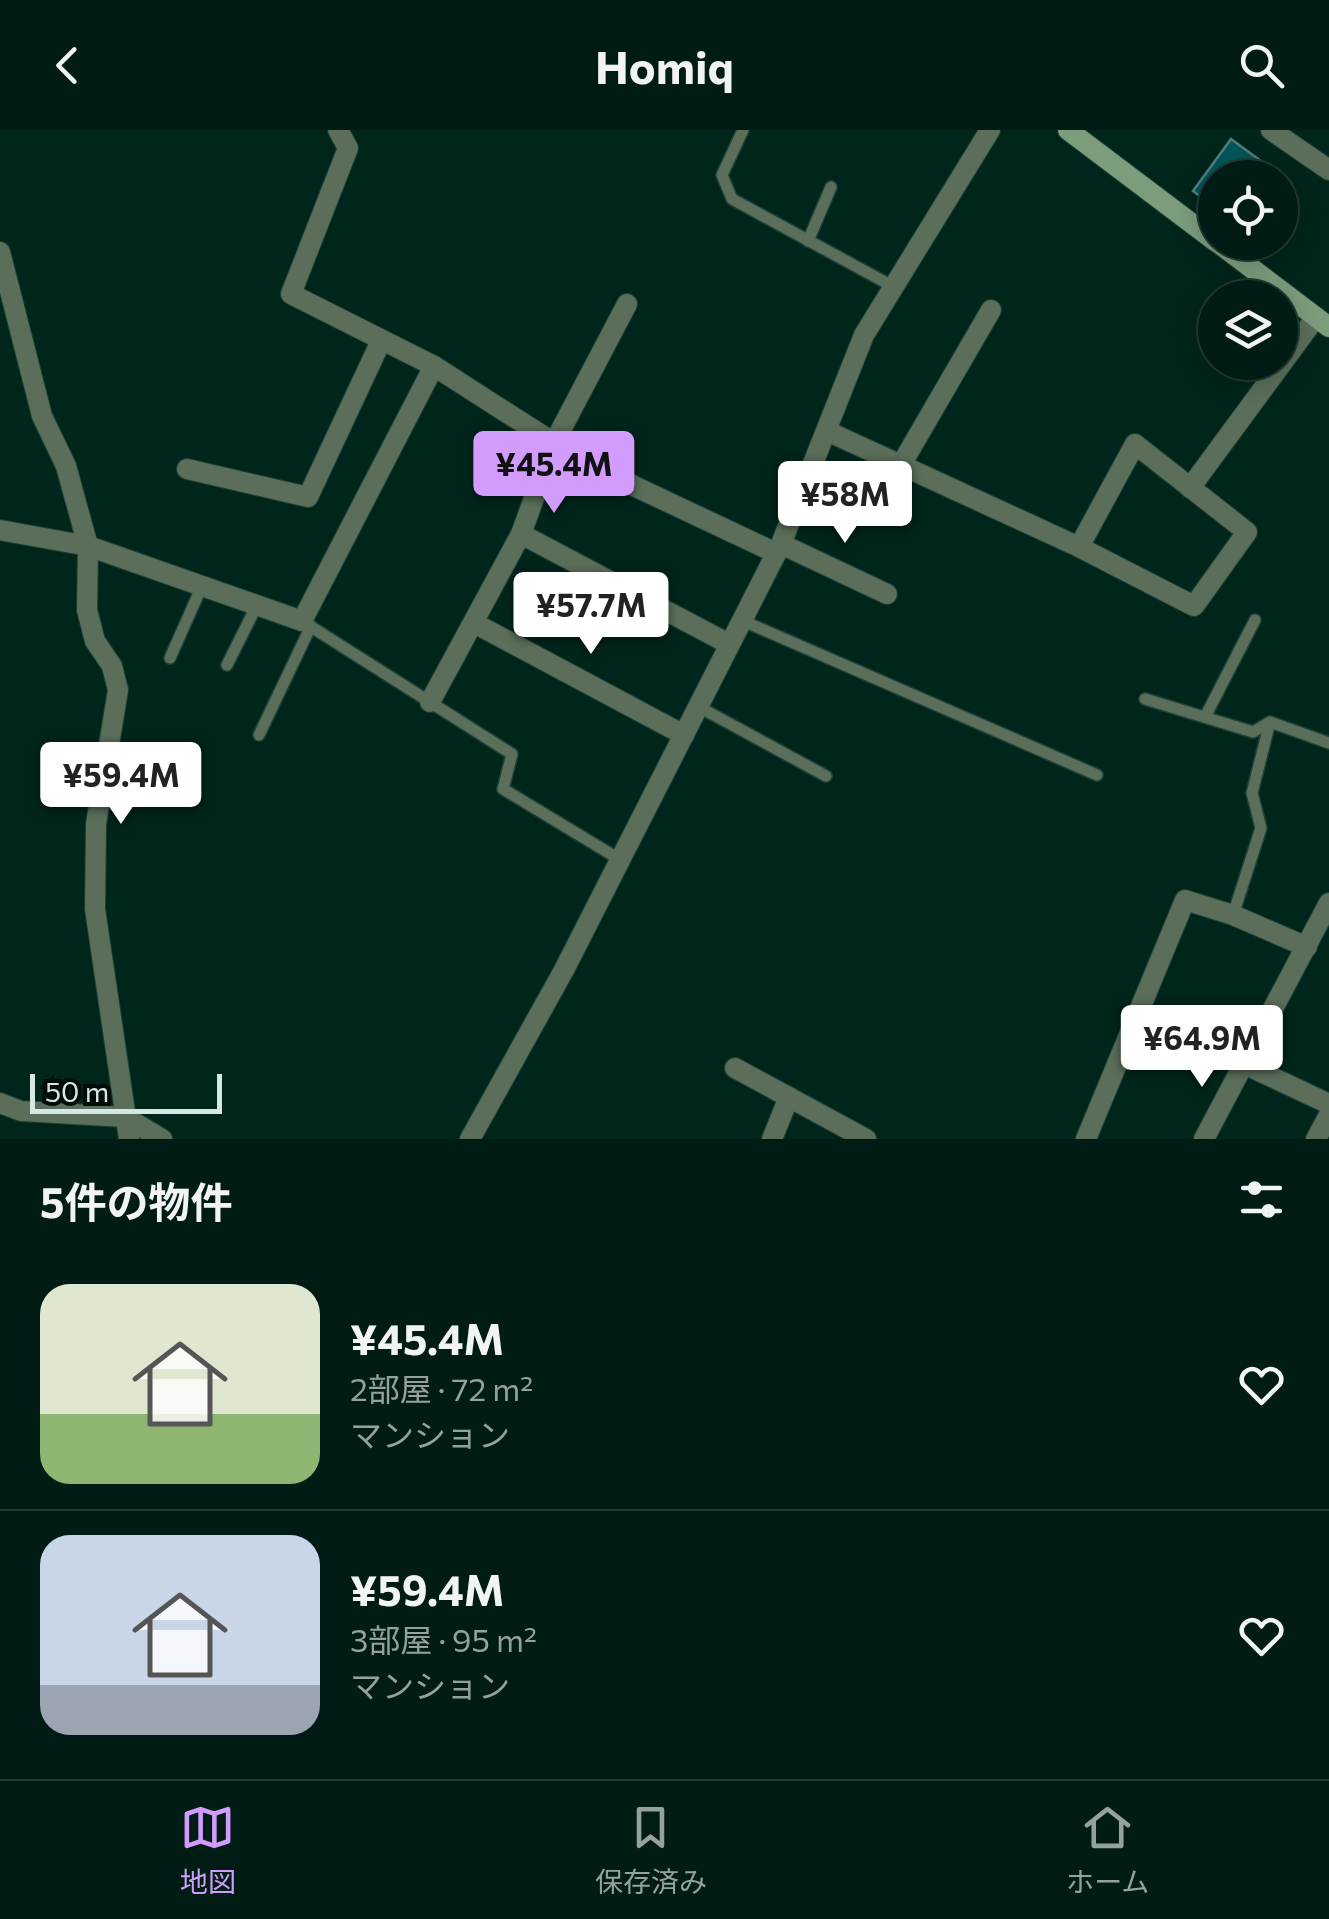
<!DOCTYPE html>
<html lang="ja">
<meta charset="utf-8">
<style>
:root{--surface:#001c14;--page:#0e2922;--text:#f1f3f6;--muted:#95a1a0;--line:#223a34;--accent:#d29cfd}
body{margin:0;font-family:Commissioner,"Noto Sans JP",sans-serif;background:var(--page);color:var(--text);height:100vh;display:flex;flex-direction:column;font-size:38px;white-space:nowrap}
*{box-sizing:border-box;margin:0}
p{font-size:32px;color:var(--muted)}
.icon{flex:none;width:55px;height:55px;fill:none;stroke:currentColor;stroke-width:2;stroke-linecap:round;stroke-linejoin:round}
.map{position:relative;height:1009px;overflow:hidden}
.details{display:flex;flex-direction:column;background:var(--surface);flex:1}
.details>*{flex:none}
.fabs{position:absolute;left:1198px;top:30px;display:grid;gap:20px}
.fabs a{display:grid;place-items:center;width:100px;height:100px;border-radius:50%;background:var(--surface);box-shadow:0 5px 25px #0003,0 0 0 2px var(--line);font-size:50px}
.scale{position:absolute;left:30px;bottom:25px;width:192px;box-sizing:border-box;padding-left:10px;border:5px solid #d4e9e2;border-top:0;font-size:28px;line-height:35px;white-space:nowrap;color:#d4e9e2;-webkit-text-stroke:8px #010b07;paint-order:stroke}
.price{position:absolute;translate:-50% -85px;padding:0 22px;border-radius:10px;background:#fff;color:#222;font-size:32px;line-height:65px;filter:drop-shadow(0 2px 5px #0008)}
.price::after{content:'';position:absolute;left:50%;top:60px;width:30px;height:22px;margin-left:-15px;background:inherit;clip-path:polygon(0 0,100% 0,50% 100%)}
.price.current{background:var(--accent);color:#111}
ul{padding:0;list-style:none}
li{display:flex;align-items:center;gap:30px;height:250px;padding:0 40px}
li+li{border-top:2px solid var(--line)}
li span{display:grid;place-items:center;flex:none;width:280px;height:200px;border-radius:30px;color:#555}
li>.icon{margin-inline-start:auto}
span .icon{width:120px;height:120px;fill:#fffc;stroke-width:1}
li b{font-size:42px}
h2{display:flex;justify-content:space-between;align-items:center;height:120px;padding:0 40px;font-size:42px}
header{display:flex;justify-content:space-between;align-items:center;height:130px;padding:0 40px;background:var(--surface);font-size:45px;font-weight:700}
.menu{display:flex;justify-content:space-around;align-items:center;height:140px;border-top:2px solid var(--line);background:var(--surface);font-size:28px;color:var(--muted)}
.menu a{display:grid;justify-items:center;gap:5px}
.menu .current{color:var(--accent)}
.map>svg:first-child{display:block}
.building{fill:#005659;stroke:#517d7f;stroke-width:2.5}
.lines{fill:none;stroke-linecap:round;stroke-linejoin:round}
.service-casing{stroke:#1e4037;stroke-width:14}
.minor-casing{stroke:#1e4037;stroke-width:22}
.secondary-casing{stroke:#1e4037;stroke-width:22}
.service{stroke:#5a6e5a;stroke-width:11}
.minor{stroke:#5a6e5a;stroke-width:20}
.secondary{stroke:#7c9c7c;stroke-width:20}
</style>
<header><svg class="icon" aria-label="back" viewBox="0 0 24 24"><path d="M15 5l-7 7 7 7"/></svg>Homiq<svg class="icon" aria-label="search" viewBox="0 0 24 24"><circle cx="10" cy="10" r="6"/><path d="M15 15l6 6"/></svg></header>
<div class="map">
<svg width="1329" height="1009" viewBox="0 0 1329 1009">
<rect width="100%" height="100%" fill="#00251b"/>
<!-- building -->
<polygon class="building" points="1231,9 1291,53 1280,68 1280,48 1215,48 1215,77 1193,61"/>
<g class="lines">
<defs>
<g id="service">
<polyline points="743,0 722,45 732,69 894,157"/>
<polyline points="808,111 831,57"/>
<polyline points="741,490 1097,645"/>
<polyline points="302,491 512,624 503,659 619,729"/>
<polyline points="170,528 202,456"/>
<polyline points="227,535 257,475"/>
<polyline points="1145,569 1253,602 1270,592 1329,613"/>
<polyline points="699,577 826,646"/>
<polyline points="1205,587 1255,490"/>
<polyline points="259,605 311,496"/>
<polyline points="1233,785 1261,698 1252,663 1270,592"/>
</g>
<g id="minor">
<polyline points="338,0 348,18 291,164 434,236 554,313 636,357 776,423"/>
<polyline points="1271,0 1329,40"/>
<polyline points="0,122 42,286 66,336 88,416 87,480 95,511 112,536 118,560 96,694 95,779 129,1009"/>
<polyline points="827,301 1079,417 1194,476 1247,402 1135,314 1079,417"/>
<polyline points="901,335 991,180"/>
<polyline points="187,339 308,367 381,211"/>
<polyline points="1190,358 1316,187"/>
<polyline points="0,400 88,416 302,491 434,236"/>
<polyline points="521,404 729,514"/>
<polyline points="781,414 887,464"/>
<polyline points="474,493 684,605"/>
<polyline points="430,572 521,404 554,313 627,174"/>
<polyline points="1244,934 1329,974"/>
<polyline points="735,938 866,1009"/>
<polyline points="0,973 21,981 125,987 162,1009"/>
<polyline points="470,1009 564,840 781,414 864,205 990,0"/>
<polyline points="772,1009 789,967"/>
<polyline points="1086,1009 1185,770 1233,785 1307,817"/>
<polyline points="1204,1009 1329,773"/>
<polyline points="1316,1009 1329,985"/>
</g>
<g id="secondary">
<polyline points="1068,0 1215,111"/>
<polyline points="1217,112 1329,197"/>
</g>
</defs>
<!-- service casing -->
<use href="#service" class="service-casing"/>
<!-- minor casing -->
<use href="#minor" class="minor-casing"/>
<!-- secondary casing -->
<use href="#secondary" class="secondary-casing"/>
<!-- service -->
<use href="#service" class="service"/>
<!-- minor -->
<use href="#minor" class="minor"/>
<!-- secondary -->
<use href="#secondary" class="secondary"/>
</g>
</svg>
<div class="fabs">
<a><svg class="icon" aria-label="locate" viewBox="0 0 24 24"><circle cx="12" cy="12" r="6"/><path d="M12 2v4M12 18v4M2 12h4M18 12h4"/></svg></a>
<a><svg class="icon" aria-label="layers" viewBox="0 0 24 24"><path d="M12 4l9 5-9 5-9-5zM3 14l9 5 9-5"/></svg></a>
</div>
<div class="scale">50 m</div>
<b class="price current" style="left:554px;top:386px">¥45.4M</b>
<b class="price" style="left:845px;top:416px">¥58M</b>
<b class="price" style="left:591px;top:527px">¥57.7M</b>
<b class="price" style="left:121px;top:697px">¥59.4M</b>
<b class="price" style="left:1202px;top:960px">¥64.9M</b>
</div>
<section class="details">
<h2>5件の物件<svg class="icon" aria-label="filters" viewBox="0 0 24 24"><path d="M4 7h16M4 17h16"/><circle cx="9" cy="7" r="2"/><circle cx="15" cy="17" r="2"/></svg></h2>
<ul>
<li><span style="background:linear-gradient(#dfe7d0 65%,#8fb573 0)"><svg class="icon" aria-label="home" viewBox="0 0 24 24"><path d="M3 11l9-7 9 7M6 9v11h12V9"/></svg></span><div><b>¥45.4M</b><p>2部屋 · 72 m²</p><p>マンション</p></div><svg class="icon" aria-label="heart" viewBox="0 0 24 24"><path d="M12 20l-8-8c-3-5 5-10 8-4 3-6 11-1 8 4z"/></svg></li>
<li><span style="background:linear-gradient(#c9d6e8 75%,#9aa5b1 0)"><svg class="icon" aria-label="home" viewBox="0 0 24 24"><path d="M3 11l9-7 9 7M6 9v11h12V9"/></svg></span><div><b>¥59.4M</b><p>3部屋 · 95 m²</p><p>マンション</p></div><svg class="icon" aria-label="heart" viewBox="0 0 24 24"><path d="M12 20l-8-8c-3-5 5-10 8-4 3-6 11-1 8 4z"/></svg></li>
</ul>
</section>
<nav class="menu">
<a class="current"><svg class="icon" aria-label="map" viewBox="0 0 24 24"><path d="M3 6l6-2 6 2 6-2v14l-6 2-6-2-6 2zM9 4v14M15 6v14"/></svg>地図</a>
<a><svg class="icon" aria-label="saved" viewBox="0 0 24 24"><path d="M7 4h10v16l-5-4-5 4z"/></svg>保存済み</a>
<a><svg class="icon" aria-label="home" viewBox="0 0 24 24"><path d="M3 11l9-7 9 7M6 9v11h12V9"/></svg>ホーム</a>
</nav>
